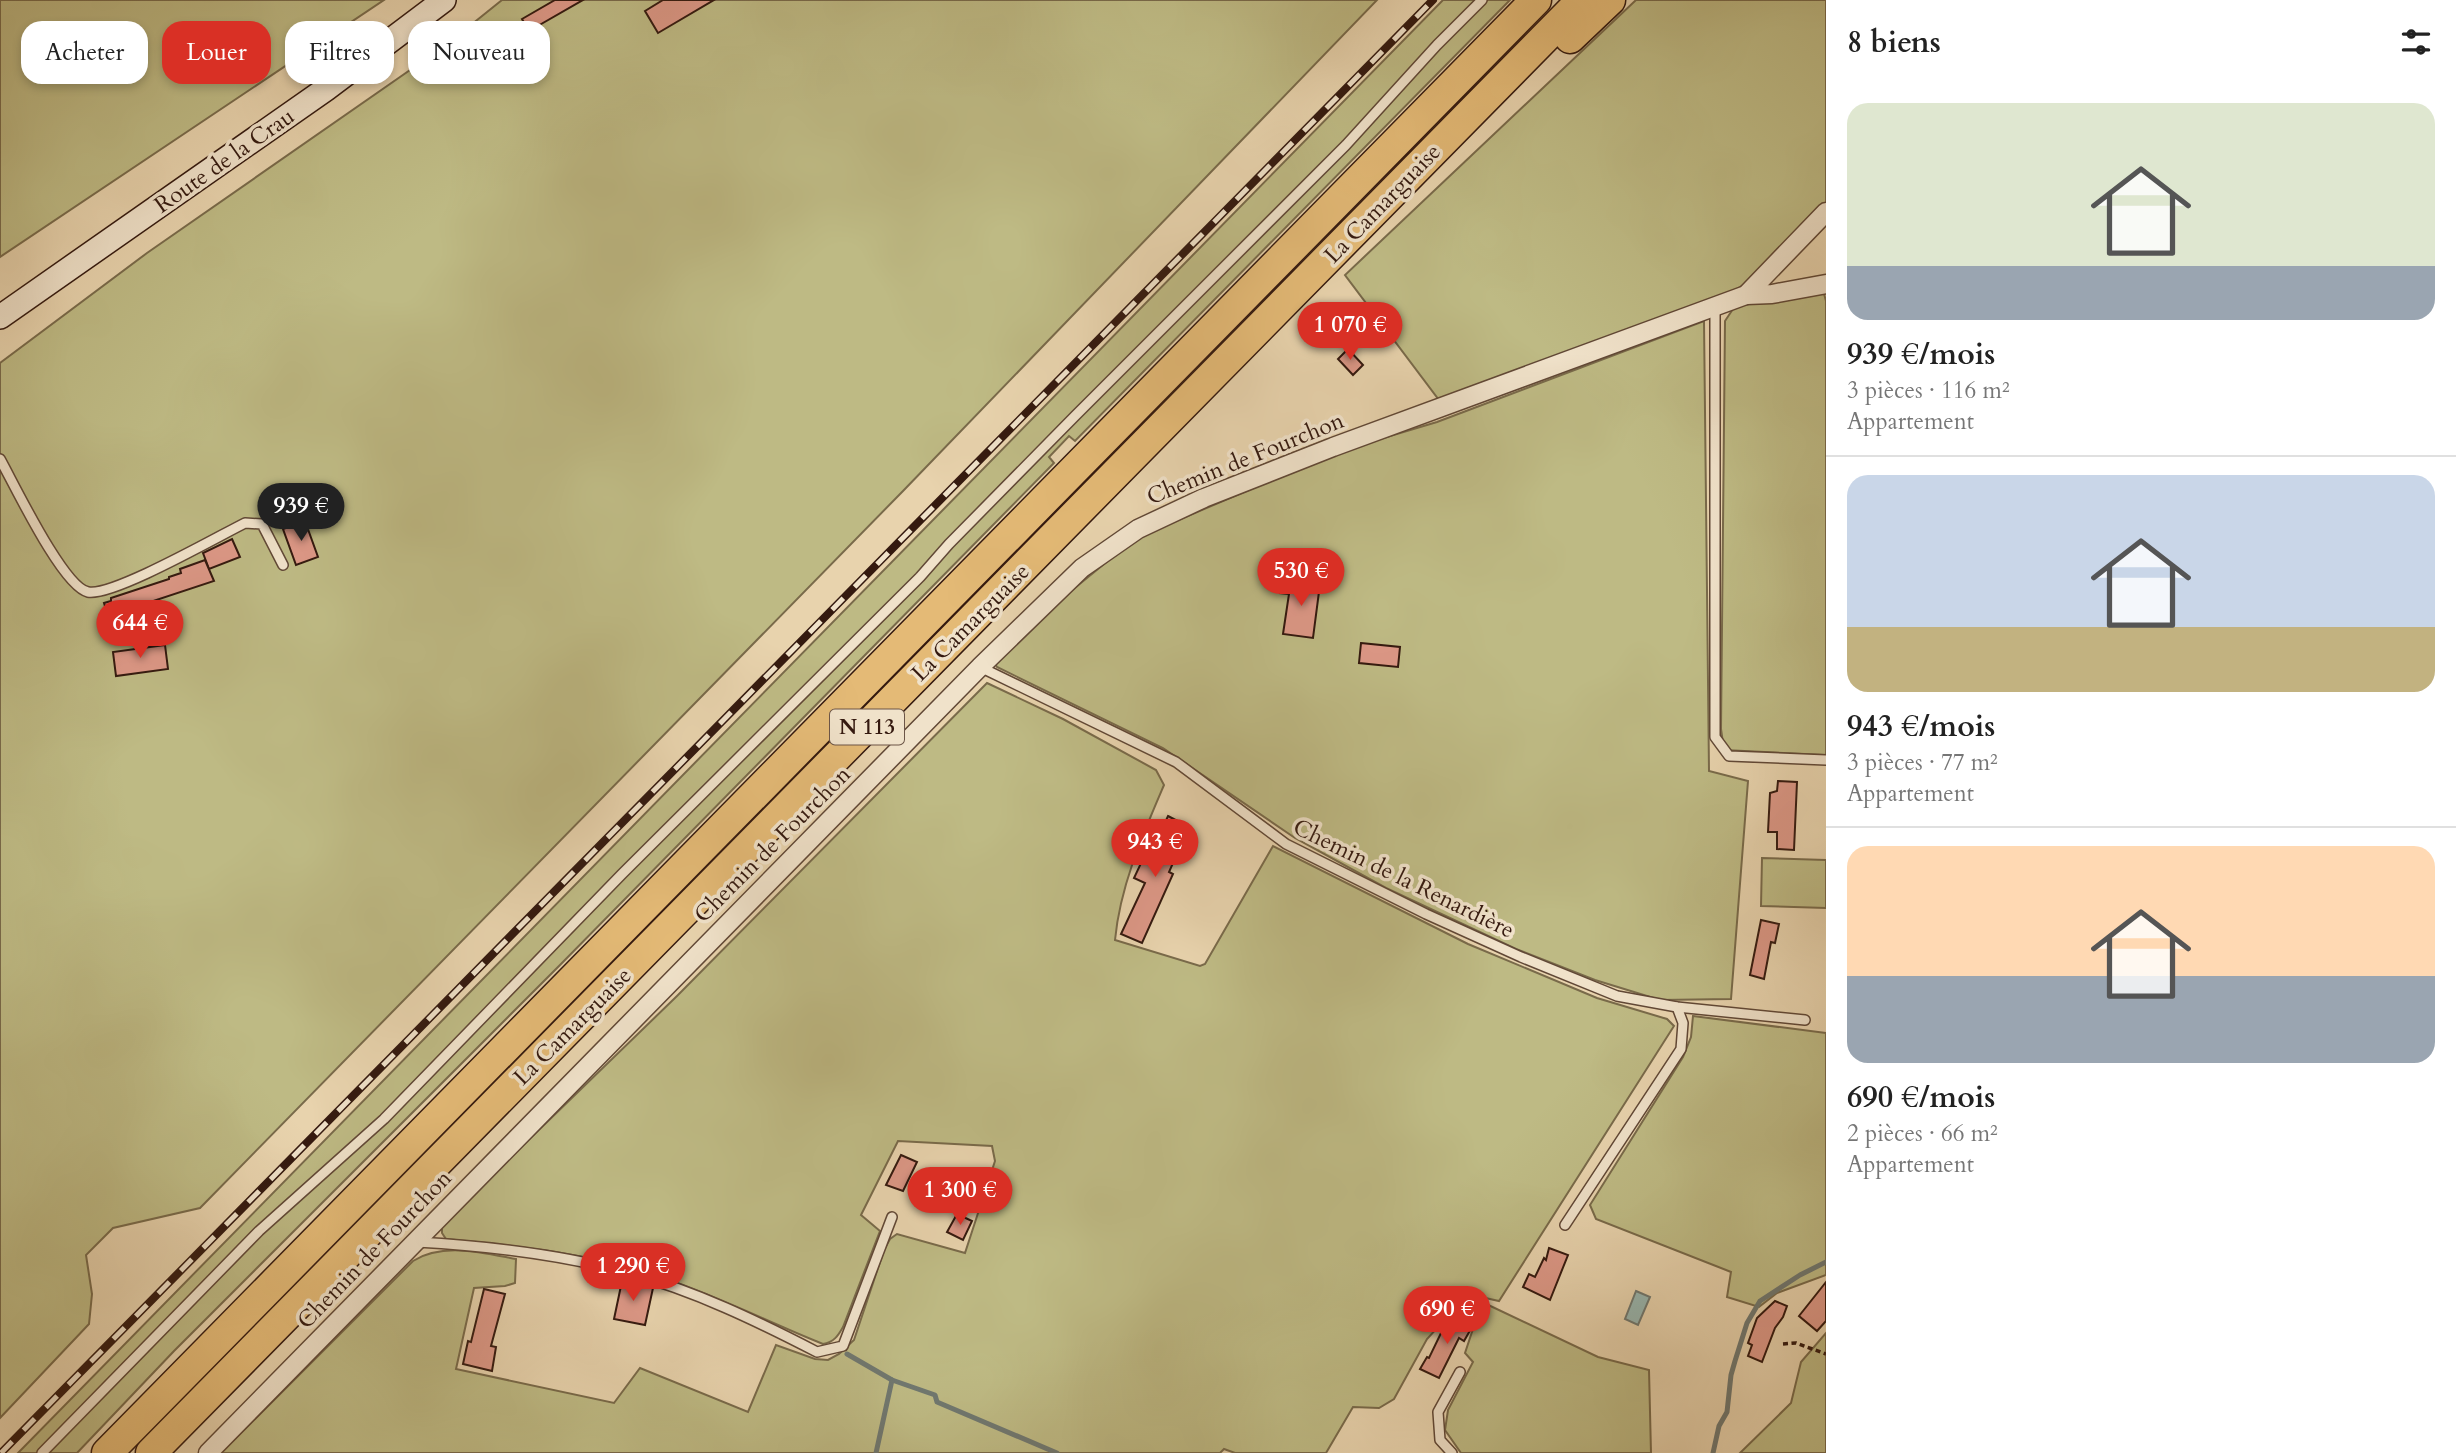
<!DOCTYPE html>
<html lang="fr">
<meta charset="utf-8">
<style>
:root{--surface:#fff;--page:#f6f6f6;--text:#222;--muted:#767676;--line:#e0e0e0;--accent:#d93025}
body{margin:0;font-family:Cardo,serif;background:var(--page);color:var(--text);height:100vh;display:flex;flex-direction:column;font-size:26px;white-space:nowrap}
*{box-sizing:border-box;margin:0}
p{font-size:23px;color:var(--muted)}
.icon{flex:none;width:38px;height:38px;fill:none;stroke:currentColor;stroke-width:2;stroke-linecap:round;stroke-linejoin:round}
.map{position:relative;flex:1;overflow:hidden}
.drawer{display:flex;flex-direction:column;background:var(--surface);width:630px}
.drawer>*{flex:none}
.guide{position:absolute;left:21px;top:21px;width:665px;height:63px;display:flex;gap:14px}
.price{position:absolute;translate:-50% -60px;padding:0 16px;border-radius:24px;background:var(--accent);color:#fff;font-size:23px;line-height:46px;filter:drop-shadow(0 2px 4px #0008)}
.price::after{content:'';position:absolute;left:50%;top:42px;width:21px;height:16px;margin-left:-10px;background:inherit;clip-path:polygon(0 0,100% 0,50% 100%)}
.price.current{background:#222;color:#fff}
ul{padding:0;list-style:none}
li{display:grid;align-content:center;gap:14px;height:371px;padding:0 21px}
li+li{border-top:2px solid var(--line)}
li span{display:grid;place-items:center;height:217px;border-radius:21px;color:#555}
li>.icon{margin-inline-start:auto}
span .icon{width:126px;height:126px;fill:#fffc;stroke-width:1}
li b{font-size:30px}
h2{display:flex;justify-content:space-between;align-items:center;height:84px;padding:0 21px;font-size:30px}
.chip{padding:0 24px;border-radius:21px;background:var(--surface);box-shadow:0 4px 10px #0003;font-size:24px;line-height:63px}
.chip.current{background:var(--accent);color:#fff}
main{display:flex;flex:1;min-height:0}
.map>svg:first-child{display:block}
.green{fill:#beba84;stroke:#796a4a;stroke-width:2}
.water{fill:#98b7b1;stroke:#707870;stroke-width:2}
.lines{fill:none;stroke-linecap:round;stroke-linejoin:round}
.stream{stroke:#707870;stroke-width:5}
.building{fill:#dd9887;stroke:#34190f;stroke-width:2}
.lane-casing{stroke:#614836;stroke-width:12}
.street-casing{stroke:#614836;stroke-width:21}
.secondary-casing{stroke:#34190f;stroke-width:26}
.highway-casing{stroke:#34190f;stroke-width:33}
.path{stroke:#34190f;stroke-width:3.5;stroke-dasharray:5 3.5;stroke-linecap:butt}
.lane{stroke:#f0e2ca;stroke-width:9}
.street{stroke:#f0e2ca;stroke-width:18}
.secondary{stroke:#f0e2ca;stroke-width:23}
.highway{stroke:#e4ba76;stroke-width:30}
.rail-casing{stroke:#34190f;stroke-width:8}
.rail{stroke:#f0e2ca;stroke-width:5;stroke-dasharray:16;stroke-linecap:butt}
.labels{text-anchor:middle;stroke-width:7;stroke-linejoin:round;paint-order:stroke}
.shield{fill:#f0e2ca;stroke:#6c5547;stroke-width:2}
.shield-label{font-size:21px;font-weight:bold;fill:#34190f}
.street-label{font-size:23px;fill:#34190f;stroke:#f0e2ca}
</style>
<main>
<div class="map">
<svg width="1826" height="1453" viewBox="0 0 1826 1453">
<rect width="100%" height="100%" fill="#e8d3ad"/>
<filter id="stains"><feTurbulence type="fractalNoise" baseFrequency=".00286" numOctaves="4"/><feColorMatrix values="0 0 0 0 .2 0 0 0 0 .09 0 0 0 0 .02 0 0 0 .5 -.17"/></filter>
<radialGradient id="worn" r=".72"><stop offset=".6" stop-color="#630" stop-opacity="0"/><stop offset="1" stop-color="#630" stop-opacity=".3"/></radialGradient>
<!-- green -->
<g class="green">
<polygon points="0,0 384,0 0,257"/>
<polygon points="502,0 1377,0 903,491 200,1208 113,1228 86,1255 92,1294 89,1324 0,1418 0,363 147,253 446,45"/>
<polygon points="1443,0 1510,0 1075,441 1069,436 1049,457 1054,463 560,965 174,1351 77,1453 18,1453"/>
<polygon points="1636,0 1826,0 1826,203 1751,280 1737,289 1439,400 1345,275"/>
<polygon points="1823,290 1826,301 1826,755 1724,750 1721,729 1725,321 1733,309 1745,303"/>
<polygon points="1704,321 1709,771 1748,781 1731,999 1660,1000 1595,980 1516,949 1386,888 1295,838 1163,748 997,667 994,662 1060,600 1136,538 1343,450 1437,422"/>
<path d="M987,683L1063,719L1156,770L1164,785C1143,834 1120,886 1115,940L1200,966L1205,964L1273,846L1468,944L1597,998L1667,1019L1674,1026L1499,1301L1468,1294L1427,1339L1394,1399L1379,1408L1353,1407L1326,1453H1235L1224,1449L1220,1453H221L413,1261C443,1242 484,1253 516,1259L515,1283L505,1286L474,1288L456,1369L614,1403L640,1368L748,1412L776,1345L815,1359L828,1360L839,1354L854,1340L884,1250L890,1239L897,1234L965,1253L995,1161L992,1146L898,1141L861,1215L880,1231L843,1327C838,1336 834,1342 823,1344C770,1323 720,1297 666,1279C594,1254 521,1246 446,1239L442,1233V1224L677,996Z"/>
<polygon points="1762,858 1826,860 1826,908 1761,906"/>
<polygon points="1693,1016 1826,1033 1826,1275 1777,1293 1759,1307 1727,1297 1731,1272 1596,1219 1590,1205 1683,1057 1691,1037"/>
<polygon points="1482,1302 1598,1357 1649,1370 1651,1453 1461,1453 1445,1430 1448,1410 1473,1362 1465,1353"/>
<polygon points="1826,1333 1826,1453 1740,1453 1791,1403 1801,1362"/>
</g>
<!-- water -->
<polygon class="water" points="1636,1291 1650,1297 1638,1325 1625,1319"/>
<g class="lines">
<!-- stream -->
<g class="stream">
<polyline points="847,1354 892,1380 935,1395 937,1402 1057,1453"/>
<polyline points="876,1453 892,1380"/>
<polyline points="1713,1453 1719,1426 1727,1412 1731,1375 1735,1361 1747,1323 1760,1301 1800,1275 1826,1262"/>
</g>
</g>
<!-- building -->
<g class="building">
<polygon points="555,0 583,0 529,31 522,19"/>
<polygon points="663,0 714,0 658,33 645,11"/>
<polygon points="1348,349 1363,365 1353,375 1338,359"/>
<polygon points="305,521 318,557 296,565 283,529"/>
<polygon points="232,539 240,557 209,569 203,553"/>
<polygon points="205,560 214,581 108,616 104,603 111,601 111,598 169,579 169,577 181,573 180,569"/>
<polygon points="1282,579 1320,584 1313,638 1283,634 1289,594 1280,593"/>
<polygon points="1361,643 1400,647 1398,667 1359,663"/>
<polygon points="165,645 168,669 116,676 113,652"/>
<polygon points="1778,781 1797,782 1794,850 1777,849 1777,832 1768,832 1770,793 1777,791"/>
<polygon points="1168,816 1189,827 1169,872 1173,874 1142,943 1121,934 1145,883 1134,878 1142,861 1146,863"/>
<polygon points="1761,920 1779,924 1775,943 1771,942 1764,979 1750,975"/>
<polygon points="901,1155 917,1162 903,1191 886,1185"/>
<polygon points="957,1214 972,1221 963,1240 947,1232"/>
<polygon points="1549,1248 1568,1255 1550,1300 1523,1287 1529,1274 1535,1277 1544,1258 1546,1260"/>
<polygon points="622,1281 653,1288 645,1325 614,1319"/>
<polygon points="1826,1282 1826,1321 1817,1331 1799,1316"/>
<polygon points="484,1289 505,1294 491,1346 496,1347 492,1371 463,1364 468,1341 471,1342"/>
<polygon points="1775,1301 1787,1306 1783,1317 1775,1328 1762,1362 1748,1356 1752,1345 1748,1343 1757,1318"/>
<polygon points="1463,1311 1470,1315 1466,1324 1472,1327 1464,1341 1459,1338 1439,1378 1420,1369 1427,1357 1429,1358 1442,1331 1447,1334"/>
</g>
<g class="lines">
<defs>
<g id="lane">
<polyline points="1715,308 1715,737 1729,756 1826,760"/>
<path d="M0,459C14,484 63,587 88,592C112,597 217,537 245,523L262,524L283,565"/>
<polyline points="980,667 1176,762 1286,844 1426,914 1521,957 1617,996 1677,1007 1805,1020"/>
<polyline points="1565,1225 1681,1049 1683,1023 1677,1007"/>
<path d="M417,1242C488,1246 560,1254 629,1273C695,1291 757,1321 817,1352L843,1346L892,1217"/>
<polyline points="42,1453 259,1231 384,1119 622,874 920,577 949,544 1075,416 1346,145 1437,45 1482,0"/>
<polyline points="1452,1453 1440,1440 1438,1412 1460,1372"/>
</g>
<g id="street">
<polyline points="1746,295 1772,294 1826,284"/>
<polyline points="208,1453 980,667 1082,568 1138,529 1204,498 1333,447 1746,295 1826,212"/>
</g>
<polyline id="secondary" points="0,317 326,89 444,0"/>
<g id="highway">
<polyline points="1570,38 1610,0"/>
<polyline points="107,1453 1536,0"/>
<polyline points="151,1453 1582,0"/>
</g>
</defs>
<!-- lane casing -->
<use href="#lane" class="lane-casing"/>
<!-- street casing -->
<use href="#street" class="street-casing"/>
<!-- secondary casing -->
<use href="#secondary" class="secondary-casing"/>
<!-- highway casing -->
<use href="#highway" class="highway-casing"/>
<!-- path -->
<polyline class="path" points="1783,1344 1796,1343 1826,1354"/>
<!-- lane -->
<use href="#lane" class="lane"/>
<!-- street -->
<use href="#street" class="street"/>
<!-- secondary -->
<use href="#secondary" class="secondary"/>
<!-- highway -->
<use href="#highway" class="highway"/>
<defs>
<polyline id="rail" points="1,1453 1433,0"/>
</defs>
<!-- rail casing -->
<use href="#rail" class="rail-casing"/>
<!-- rail -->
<use href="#rail" class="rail"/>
</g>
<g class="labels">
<!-- shield labels -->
<rect class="shield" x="830" y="709.5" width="74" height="35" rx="5"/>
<g class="shield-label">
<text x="867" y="734">N 113</text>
</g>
<!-- street labels -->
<g class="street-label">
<text transform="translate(224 160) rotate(-35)" y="8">Route de la Crau</text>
<text transform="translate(1382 203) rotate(-46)" y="8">La Camarguaise</text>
<text transform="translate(1245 458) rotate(-22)" y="8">Chemin de Fourchon</text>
<text transform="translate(970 622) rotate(-45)" y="8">La Camarguaise</text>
<text transform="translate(772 844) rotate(-45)" y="8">Chemin de Fourchon</text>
<text transform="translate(1404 878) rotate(26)" y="8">Chemin de la Renardière</text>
<text transform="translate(572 1026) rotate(-45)" y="8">La Camarguaise</text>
<text transform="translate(374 1249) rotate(-46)" y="8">Chemin de Fourchon</text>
</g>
</g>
<rect width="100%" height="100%" filter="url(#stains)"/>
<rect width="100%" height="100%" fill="url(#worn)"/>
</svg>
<b class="price" style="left:1350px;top:362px">1 070 €</b>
<b class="price current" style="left:301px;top:543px">939 €</b>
<b class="price" style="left:1301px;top:608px">530 €</b>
<b class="price" style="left:140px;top:660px">644 €</b>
<b class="price" style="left:1155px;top:879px">943 €</b>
<b class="price" style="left:960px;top:1227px">1 300 €</b>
<b class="price" style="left:633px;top:1303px">1 290 €</b>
<b class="price" style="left:1447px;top:1346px">690 €</b>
<div class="guide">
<a class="chip">Acheter</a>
<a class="chip current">Louer</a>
<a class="chip">Filtres</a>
<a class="chip">Nouveau</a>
</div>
</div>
<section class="drawer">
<h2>8 biens<svg class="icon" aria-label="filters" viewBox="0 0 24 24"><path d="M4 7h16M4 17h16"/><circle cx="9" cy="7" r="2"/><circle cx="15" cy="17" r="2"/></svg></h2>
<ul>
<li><span style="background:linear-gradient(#dfe7d0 75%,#9aa5b1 0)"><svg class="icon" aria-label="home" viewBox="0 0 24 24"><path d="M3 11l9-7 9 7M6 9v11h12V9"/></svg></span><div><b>939 €/mois</b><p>3 pièces · 116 m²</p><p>Appartement</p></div></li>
<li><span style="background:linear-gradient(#c9d6e8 70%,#c2b280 0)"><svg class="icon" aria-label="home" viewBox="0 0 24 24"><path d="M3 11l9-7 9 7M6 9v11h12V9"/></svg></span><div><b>943 €/mois</b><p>3 pièces · 77 m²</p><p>Appartement</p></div></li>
<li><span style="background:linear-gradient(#ffd9b3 60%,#9aa5b1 0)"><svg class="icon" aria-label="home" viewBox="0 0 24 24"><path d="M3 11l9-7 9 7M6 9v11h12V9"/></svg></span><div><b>690 €/mois</b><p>2 pièces · 66 m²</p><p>Appartement</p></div></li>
</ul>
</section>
</main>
